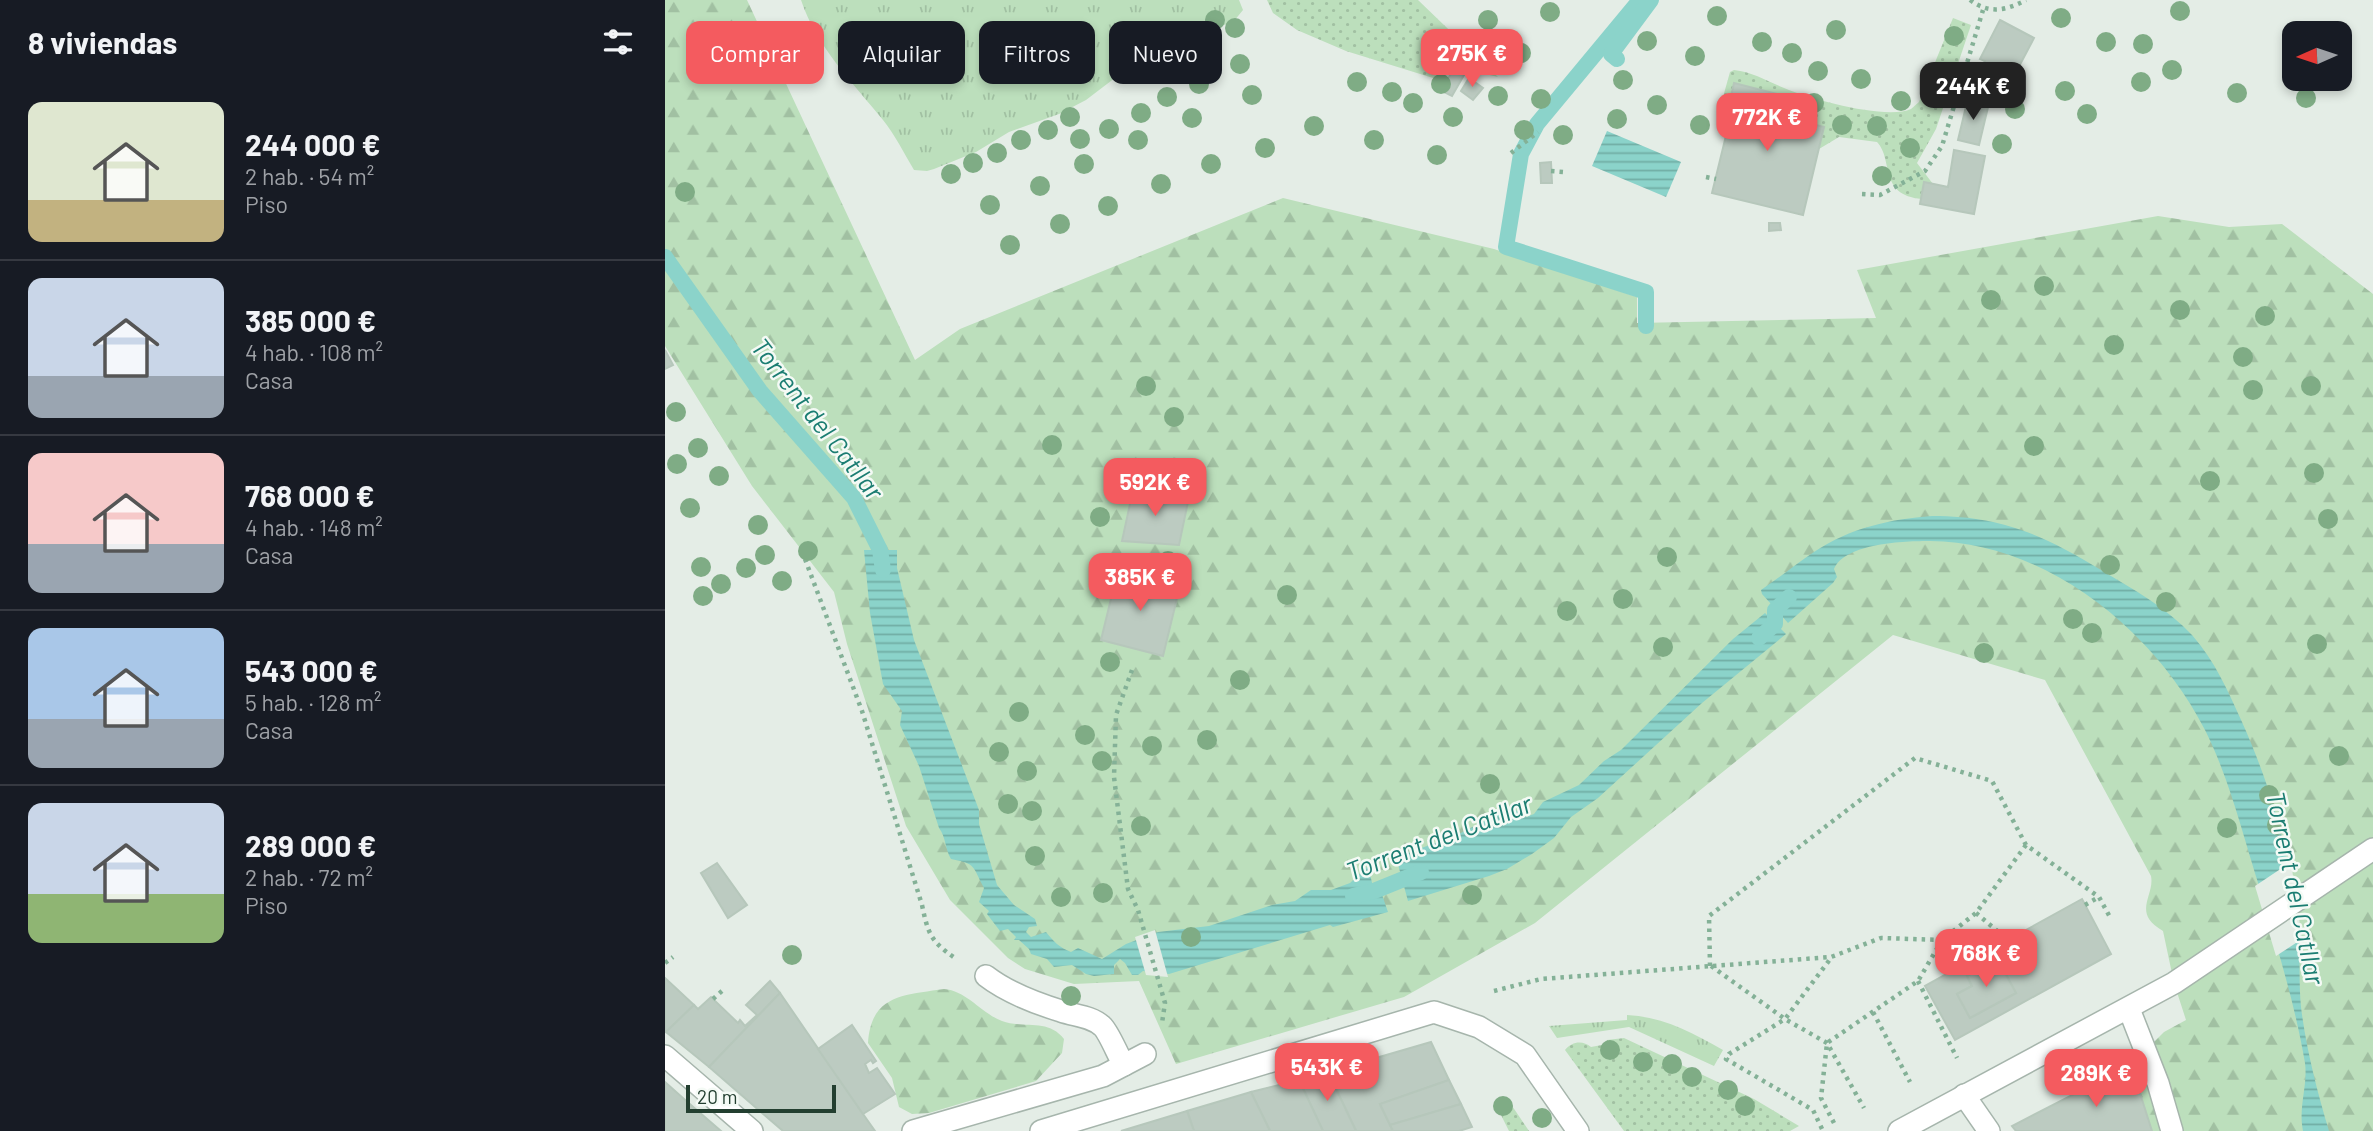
<!DOCTYPE html>
<html lang="es">
<meta charset="utf-8">
<style>
:root{--surface:#171b24;--page:#20242c;--text:#f1f3f6;--muted:#9ea1a6;--line:#363941;--accent:#f45b5f}
body{margin:0;font-family:Barlow,sans-serif;background:var(--page);color:var(--text);height:100vh;display:flex;flex-direction:column;font-size:26px;white-space:nowrap}
*{box-sizing:border-box;margin:0}
p{font-size:23px;color:var(--muted)}
.icon{flex:none;width:38px;height:38px;fill:none;stroke:currentColor;stroke-width:2;stroke-linecap:round;stroke-linejoin:round}
.map{position:relative;flex:1;overflow:hidden}
.details{display:flex;flex-direction:column;background:var(--surface);width:665px}
.details>*{flex:none}
.guide{position:absolute;left:21px;top:21px;width:665px;height:63px;display:flex;gap:14px}
.needle{width:46px;rotate:267deg}
.controls{position:absolute;left:1617px;top:21px;display:grid;gap:14px}
.controls a{display:grid;place-items:center;width:70px;height:70px;border-radius:14px;background:var(--surface);box-shadow:0 4px 10px #0003;font-size:35px}
.scale{position:absolute;left:21px;bottom:18px;width:150px;box-sizing:border-box;padding-left:7px;border:4px solid #233f30;border-top:0;font-size:19px;line-height:24px;white-space:nowrap;color:#233f30;-webkit-text-stroke:5px #f4faf5;paint-order:stroke}
.price{position:absolute;translate:-50% -60px;padding:0 16px;border-radius:14px;background:var(--accent);color:#fff;font-size:23px;line-height:46px;filter:drop-shadow(0 2px 4px #0008)}
.price::after{content:'';position:absolute;left:50%;top:42px;width:21px;height:16px;margin-left:-10px;background:inherit;clip-path:polygon(0 0,100% 0,50% 100%)}
.price.selected{background:#222;color:#fff}
ul{padding:0;list-style:none}
li{display:flex;align-items:center;gap:21px;height:175px;padding:0 28px}
li+li{border-top:2px solid var(--line)}
li span{display:grid;place-items:center;flex:none;width:196px;height:140px;border-radius:14px;color:#555}
li>.icon{margin-inline-start:auto}
span .icon{width:84px;height:84px;fill:#fffc;stroke-width:1}
li b{font-size:30px}
h2{display:flex;justify-content:space-between;align-items:center;height:84px;padding:0 28px;font-size:30px}
.tag{padding:0 24px;border-radius:14px;background:var(--surface);box-shadow:0 4px 10px #0003;font-size:24px;line-height:63px}
.tag.selected{background:var(--accent);color:#fff}
main{display:flex;flex:1;min-height:0}
.map>svg:first-child{display:block}
.grass{fill:url(#grass-tufts)}
.forest{fill:url(#forest-firs)}
.park{fill:url(#park-dots)}
.water{fill:url(#water-rules)}
.pier{fill:#e4ede6}
.lines{fill:none;stroke-linecap:round;stroke-linejoin:round}
.stream{stroke:#8bd3ca;stroke-width:16}
.building{fill:#bccbc1;stroke:#b6c7bb;stroke-width:2;fill-rule:evenodd}
.minor-casing{stroke:#a6b5ac;stroke-width:24}
.path{stroke:#84b197;stroke-width:4.5;stroke-dasharray:3.5 5;stroke-linecap:butt}
.minor{stroke:#fff;stroke-width:21}
.tree{fill:#7fac85}
.labels{text-anchor:middle;stroke-width:5;stroke-linejoin:round;paint-order:stroke}
.water-label{font-size:26px;font-style:italic;fill:#1b7d72;stroke:#f4faf5}
</style>
<main>
<section class="details">
<h2>8 viviendas<svg class="icon" aria-label="filters" viewBox="0 0 24 24"><path d="M4 7h16M4 17h16"/><circle cx="9" cy="7" r="2"/><circle cx="15" cy="17" r="2"/></svg></h2>
<ul>
<li><span style="background:linear-gradient(#dfe7d0 70%,#c2b280 0)"><svg class="icon" aria-label="home" viewBox="0 0 24 24"><path d="M3 11l9-7 9 7M6 9v11h12V9"/></svg></span><div><b>244 000 €</b><p>2 hab. · 54 m²</p><p>Piso</p></div></li>
<li><span style="background:linear-gradient(#c9d6e8 70%,#9aa5b1 0)"><svg class="icon" aria-label="home" viewBox="0 0 24 24"><path d="M3 11l9-7 9 7M6 9v11h12V9"/></svg></span><div><b>385 000 €</b><p>4 hab. · 108 m²</p><p>Casa</p></div></li>
<li><span style="background:linear-gradient(#f6c9c9 65%,#9aa5b1 0)"><svg class="icon" aria-label="home" viewBox="0 0 24 24"><path d="M3 11l9-7 9 7M6 9v11h12V9"/></svg></span><div><b>768 000 €</b><p>4 hab. · 148 m²</p><p>Casa</p></div></li>
<li><span style="background:linear-gradient(#a9c7e8 65%,#9aa5b1 0)"><svg class="icon" aria-label="home" viewBox="0 0 24 24"><path d="M3 11l9-7 9 7M6 9v11h12V9"/></svg></span><div><b>543 000 €</b><p>5 hab. · 128 m²</p><p>Casa</p></div></li>
<li><span style="background:linear-gradient(#c9d6e8 65%,#8fb573 0)"><svg class="icon" aria-label="home" viewBox="0 0 24 24"><path d="M3 11l9-7 9 7M6 9v11h12V9"/></svg></span><div><b>289 000 €</b><p>2 hab. · 72 m²</p><p>Piso</p></div></li>
</ul>
</section>
<div class="map">
<svg width="1708" height="1131" viewBox="0 0 1708 1131">
<defs>
<pattern id="grass-tufts" width="24" height="20" patternUnits="userSpaceOnUse" patternTransform="scale(1.75)"><rect width="24" height="20" fill="#bcdfbc"/><path d="M3 7l-1-3M5 7V3M7 7l1-3M15 17l-1-3M17 17v-4M19 17l1-3" fill="none" stroke="#a1c0a2"/></pattern>
<pattern id="forest-firs" width="22" height="20" patternUnits="userSpaceOnUse" patternTransform="scale(1.75)"><rect width="22" height="20" fill="#bcdfbc"/><path d="M5 1l3.5 6h-7zM16 11l3.5 6h-7z" fill="#a1c0a2"/></pattern>
<pattern id="park-dots" width="8" height="8" patternUnits="userSpaceOnUse" patternTransform="scale(1.75)"><rect width="8" height="8" fill="#bcdfbc"/><path d="M2 2h.1M6 6h.1" fill="none" stroke="#a1c0a2" stroke-width="1.8" stroke-linecap="round"/></pattern>
<pattern id="water-rules" width="6" height="5" patternUnits="userSpaceOnUse" patternTransform="scale(1.75)"><rect width="6" height="5" fill="#8bd3ca"/><path d="M0 2.5h6" fill="none" stroke="#71ada4"/></pattern>
</defs>
<rect width="100%" height="100%" fill="#e4ede6"/>
<!-- grass -->
<g class="grass">
<path d="M136,0H574L578,10L569,21L486,55L463,68L421,100L394,114L344,132L311,152L269,169L262,171L249,170C239,153 230,135 218,120C188,83 151,46 136,0Z"/>
<path d="M962,1015C999,1017 1026,1032 1058,1050L1049,1066L964,1027L892,1038L884,1026L962,1020Z"/>
</g>
<!-- forest -->
<g class="forest">
<path d="M0,0H82L250,360L295,329L618,198L829,249L972,297V323L1211,318L1192,270L1493,216L1564,227L1617,224L1708,294V1131H1487L1466,1065L1499,1032L1521,1020L1509,983L1498,931C1466,913 1490,896 1486,876L1380,680L1228,635L870,923L739,997L511,1064L474,981L409,984L360,969L343,958L285,900L241,826L182,644L169,592L87,486L0,346Z"/>
<path d="M279,989C302,991 316,1013 337,1021C359,1029 383,1018 399,1039L397,1053L371,1081L264,1113L247,1114L234,1107L227,1078L203,1043C206,994 240,995 279,989Z"/>
</g>
<!-- park -->
<g class="park">
<polygon points="602,0 753,0 833,77 808,71 768,78 681,51 632,30 608,13"/>
<path d="M1288,18L1306,25L1271,129L1252,163L1268,184L1257,199C1213,195 1229,160 1212,142L1174,137L1154,149L1159,128L1114,116L1069,84L1065,99L1058,97L1065,72L1069,70C1089,72 1105,83 1124,90C1149,100 1222,120 1246,109C1249,107 1251,104 1254,102Z"/>
<path d="M959,1038L1089,1099L1134,1126L1125,1131H959L900,1050C907,1041 918,1040 926,1047L942,1044V1040Z"/>
<polygon points="841,1097 864,1131 844,1131 830,1103"/>
</g>
<!-- water -->
<g class="water">
<polygon points="942,131 1016,162 1001,197 927,166"/>
<path d="M1267,516C1337,516 1378,535 1436,570C1468,589 1502,608 1527,635C1550,661 1563,691 1577,722C1597,767 1614,816 1623,864C1628,890 1631,917 1634,943C1635,964 1634,985 1636,1007C1641,1048 1652,1091 1664,1131H1638C1633,1106 1643,1086 1640,1063C1630,1004 1612,947 1595,889C1578,836 1565,780 1540,730C1489,630 1381,542 1265,541C1240,541 1180,543 1169,569L1172,577L1168,583L1123,623L1097,594L1096,590C1114,578 1131,564 1149,552C1185,528 1225,519 1267,516Z"/>
<path d="M199,550H232V568L249,640L314,810V824L332,885L349,905L370,919L372,926L364,927L361,932L366,937L381,932C388,941 395,948 406,952L413,948L437,959L461,944L493,932L544,926L607,905L630,901L646,890H666L685,883L703,866L709,891L716,892L723,912L668,927L665,925L504,974L478,971L473,975H467L460,963L455,959L449,965V974L429,976L421,974L407,965L389,967L382,959L366,954L364,949L354,940H349L351,937L343,929L335,931L322,914L324,911L314,902L319,888C307,866 312,864 286,859C280,849 281,837 274,828L254,766L235,725L237,711L218,684L205,613Z"/>
<polygon points="1100,613 1121,634 1037,703 933,798 906,817 889,838 867,854 842,869 824,876 743,901 731,857 790,836 846,807 861,817 869,814 878,802 914,785 939,761 956,750 1068,639"/>
</g>
<!-- pier -->
<g class="pier">
<polygon points="1626,862 1637,939 1611,956 1590,886"/>
<polygon points="490,930 503,977 481,975 470,937"/>
</g>
<g class="lines">
<!-- stream -->
<g class="stream">
<polyline points="975,0 872,124 856,154 841,247 981,292 981,326"/>
<polyline points="952,59 946,54 986,0"/>
<polyline points="0,257 95,391 189,498 215,550 218,570"/>
<polyline points="1094,638 1110,624 1110,610 1124,597"/>
<polyline points="688,896 709,891 756,872"/>
</g>
</g>
<!-- building -->
<g class="building">
<polygon points="1335,20 1369,38 1349,76 1345,74 1333,97 1308,84 1320,61 1315,59"/>
<polygon points="790,68 799,75 787,96 779,92 782,80"/>
<polygon points="804,78 818,88 808,100 796,91"/>
<polygon points="1069,83 1120,96 1114,116 1159,127 1138,215 1047,193 1068,107 1064,106"/>
<polygon points="1303,98 1324,103 1314,145 1293,140"/>
<polygon points="1289,150 1320,156 1309,214 1255,204 1259,182 1283,187"/>
<polygon points="886,162 887,183 876,183 875,163"/>
<polygon points="1104,223 1115,223 1116,230 1104,231"/>
<polygon points="0,350 8,365 0,369"/>
<polygon points="468,490 524,497 514,545 457,541"/>
<polygon points="453,570 515,586 498,656 436,640"/>
<polygon points="52,863 82,905 63,918 36,873"/>
<path d="M1417,899L1446,954L1290,1040L1260,986ZM1333,960L1351,993L1305,1018L1292,994L1307,986L1302,976Z"/>
<polygon points="1333,960 1351,993 1305,1018 1292,994 1307,986 1302,976"/>
<polygon points="0,978 29,1005 1,1032 0,1031"/>
<polygon points="105,981 115,993 44,1067 1,1032 29,1005 33,1009 46,997 73,1023 75,1020 80,1026 92,1015 81,1005"/>
<polygon points="115,993 198,1114 210,1131 118,1131 44,1067"/>
<polygon points="187,1025 211,1061 208,1063 206,1060 200,1064 204,1073 212,1068 230,1094 198,1114 153,1049"/>
<polygon points="766,1042 784,1080 715,1104 728,1131 691,1131 663,1072"/>
<polygon points="1466,1065 1487,1131 1351,1131 1347,1126"/>
<polygon points="663,1072 691,1131 658,1131 634,1080"/>
<polygon points="634,1080 658,1131 605,1131 586,1092"/>
<polygon points="784,1080 796,1104 725,1125 715,1104"/>
<polygon points="0,1082 19,1099 56,1131 0,1131"/>
<polygon points="586,1092 605,1131 529,1131 522,1111"/>
<polygon points="796,1104 807,1127 794,1131 728,1131 725,1125"/>
<polygon points="522,1111 529,1131 456,1131"/>
</g>
<g class="lines">
<defs>
<g id="minor">
<path d="M321,976C343,993 370,1003 396,1011C411,1016 426,1016 437,1026C444,1032 453,1056 459,1065"/>
<polyline points="1464,1009 1493,1083 1507,1131"/>
<polyline points="0,1056 87,1131"/>
<polyline points="1299,1095 1324,1131"/>
<polyline points="248,1131 438,1076 480,1054"/>
<polyline points="376,1131 769,1012 814,1027 860,1055 913,1131"/>
<polyline points="1234,1131 1509,983 1708,849"/>
</g>
</defs>
<!-- minor casing -->
<use href="#minor" class="minor-casing"/>
<!-- path -->
<g class="path">
<path d="M1305,0C1324,14 1340,11 1361,0"/>
<polyline points="846,153 873,132"/>
<polyline points="886,171 899,172"/>
<polyline points="1041,177 1051,179"/>
<polyline points="1197,194 1215,195 1260,171 1277,146 1318,10"/>
<path d="M137,551L197,711L257,905C263,933 265,941 290,958"/>
<polyline points="467,670 451,715 449,777 463,889 473,910 500,1003 497,1023"/>
<polyline points="1420,905 1434,897"/>
<polyline points="1311,913 1343,940"/>
<polyline points="1277,941 1290,969"/>
<polyline points="0,963 8,957"/>
<polyline points="1045,966 1044,916 1250,758 1327,781 1361,845 1434,897 1446,919"/>
<polyline points="1046,966 1120,1019 1162,1043 1199,1108"/>
<polyline points="1253,981 1292,1058"/>
<polyline points="829,991 876,979 1166,957 1216,938 1277,940"/>
<polyline points="48,999 58,990"/>
<polyline points="1208,1012 1245,1082"/>
<polyline points="1169,1123 1156,1098 1162,1043 1253,981 1277,940 1311,913 1361,845"/>
<polyline points="1157,1129 1148,1110 1061,1059 1064,1054 1120,1019 1166,958"/>
</g>
<!-- minor -->
<use href="#minor" class="minor"/>
</g>
<!-- trees -->
<g class="tree">
<circle cx="1515" cy="11" r="10"/>
<circle cx="885" cy="12" r="10"/>
<circle cx="1052" cy="16" r="10"/>
<circle cx="1396" cy="18" r="10"/>
<circle cx="550" cy="20" r="10"/>
<circle cx="823" cy="20" r="10"/>
<circle cx="570" cy="28" r="10"/>
<circle cx="1171" cy="30" r="10"/>
<circle cx="1289" cy="36" r="10"/>
<circle cx="982" cy="41" r="10"/>
<circle cx="1097" cy="42" r="10"/>
<circle cx="1441" cy="42" r="10"/>
<circle cx="1478" cy="44" r="10"/>
<circle cx="856" cy="53" r="10"/>
<circle cx="1127" cy="53" r="10"/>
<circle cx="1030" cy="56" r="10"/>
<circle cx="575" cy="64" r="10"/>
<circle cx="1507" cy="70" r="10"/>
<circle cx="1153" cy="71" r="10"/>
<circle cx="1279" cy="77" r="10"/>
<circle cx="1196" cy="79" r="10"/>
<circle cx="958" cy="80" r="10"/>
<circle cx="692" cy="82" r="10"/>
<circle cx="1476" cy="82" r="10"/>
<circle cx="534" cy="84" r="10"/>
<circle cx="776" cy="84" r="10"/>
<circle cx="1400" cy="91" r="10"/>
<circle cx="727" cy="92" r="10"/>
<circle cx="1572" cy="93" r="10"/>
<circle cx="587" cy="95" r="10"/>
<circle cx="833" cy="96" r="10"/>
<circle cx="502" cy="97" r="10"/>
<circle cx="1641" cy="98" r="10"/>
<circle cx="876" cy="99" r="10"/>
<circle cx="1236" cy="101" r="10"/>
<circle cx="748" cy="103" r="10"/>
<circle cx="1149" cy="103" r="10"/>
<circle cx="992" cy="105" r="10"/>
<circle cx="1350" cy="109" r="10"/>
<circle cx="476" cy="113" r="10"/>
<circle cx="1422" cy="114" r="10"/>
<circle cx="405" cy="117" r="10"/>
<circle cx="788" cy="117" r="10"/>
<circle cx="527" cy="118" r="10"/>
<circle cx="952" cy="119" r="10"/>
<circle cx="1035" cy="125" r="10"/>
<circle cx="1177" cy="125" r="10"/>
<circle cx="649" cy="126" r="10"/>
<circle cx="1212" cy="126" r="10"/>
<circle cx="444" cy="129" r="10"/>
<circle cx="383" cy="130" r="10"/>
<circle cx="859" cy="130" r="10"/>
<circle cx="898" cy="135" r="10"/>
<circle cx="415" cy="139" r="10"/>
<circle cx="356" cy="140" r="10"/>
<circle cx="473" cy="140" r="10"/>
<circle cx="709" cy="140" r="10"/>
<circle cx="1337" cy="144" r="10"/>
<circle cx="600" cy="148" r="10"/>
<circle cx="1245" cy="148" r="10"/>
<circle cx="332" cy="153" r="10"/>
<circle cx="772" cy="155" r="10"/>
<circle cx="308" cy="163" r="10"/>
<circle cx="419" cy="164" r="10"/>
<circle cx="546" cy="164" r="10"/>
<circle cx="286" cy="174" r="10"/>
<circle cx="1217" cy="176" r="10"/>
<circle cx="496" cy="184" r="10"/>
<circle cx="375" cy="186" r="10"/>
<circle cx="20" cy="192" r="10"/>
<circle cx="325" cy="205" r="10"/>
<circle cx="443" cy="206" r="10"/>
<circle cx="395" cy="224" r="10"/>
<circle cx="345" cy="245" r="10"/>
<circle cx="1379" cy="286" r="10"/>
<circle cx="1326" cy="300" r="10"/>
<circle cx="1515" cy="310" r="10"/>
<circle cx="1600" cy="316" r="10"/>
<circle cx="1449" cy="345" r="10"/>
<circle cx="1578" cy="357" r="10"/>
<circle cx="481" cy="386" r="10"/>
<circle cx="1646" cy="386" r="10"/>
<circle cx="1588" cy="390" r="10"/>
<circle cx="11" cy="412" r="10"/>
<circle cx="509" cy="417" r="10"/>
<circle cx="387" cy="445" r="10"/>
<circle cx="1369" cy="446" r="10"/>
<circle cx="33" cy="448" r="10"/>
<circle cx="12" cy="464" r="10"/>
<circle cx="1649" cy="473" r="10"/>
<circle cx="54" cy="476" r="10"/>
<circle cx="1545" cy="481" r="10"/>
<circle cx="25" cy="508" r="10"/>
<circle cx="435" cy="517" r="10"/>
<circle cx="1663" cy="519" r="10"/>
<circle cx="93" cy="525" r="10"/>
<circle cx="143" cy="551" r="10"/>
<circle cx="100" cy="555" r="10"/>
<circle cx="1002" cy="557" r="10"/>
<circle cx="503" cy="561" r="10"/>
<circle cx="1445" cy="565" r="10"/>
<circle cx="36" cy="567" r="10"/>
<circle cx="81" cy="568" r="10"/>
<circle cx="117" cy="581" r="10"/>
<circle cx="56" cy="584" r="10"/>
<circle cx="622" cy="595" r="10"/>
<circle cx="38" cy="596" r="10"/>
<circle cx="958" cy="599" r="10"/>
<circle cx="1501" cy="602" r="10"/>
<circle cx="902" cy="611" r="10"/>
<circle cx="1408" cy="619" r="10"/>
<circle cx="1427" cy="633" r="10"/>
<circle cx="1652" cy="644" r="10"/>
<circle cx="998" cy="647" r="10"/>
<circle cx="1319" cy="653" r="10"/>
<circle cx="445" cy="662" r="10"/>
<circle cx="575" cy="680" r="10"/>
<circle cx="354" cy="712" r="10"/>
<circle cx="420" cy="735" r="10"/>
<circle cx="542" cy="740" r="10"/>
<circle cx="487" cy="746" r="10"/>
<circle cx="334" cy="752" r="10"/>
<circle cx="1674" cy="756" r="10"/>
<circle cx="437" cy="761" r="10"/>
<circle cx="362" cy="771" r="10"/>
<circle cx="825" cy="784" r="10"/>
<circle cx="1604" cy="795" r="10"/>
<circle cx="343" cy="804" r="10"/>
<circle cx="367" cy="811" r="10"/>
<circle cx="1612" cy="825" r="10"/>
<circle cx="476" cy="826" r="10"/>
<circle cx="1562" cy="828" r="10"/>
<circle cx="370" cy="856" r="10"/>
<circle cx="438" cy="893" r="10"/>
<circle cx="807" cy="895" r="10"/>
<circle cx="396" cy="897" r="10"/>
<circle cx="526" cy="937" r="10"/>
<circle cx="127" cy="955" r="10"/>
<circle cx="406" cy="996" r="10"/>
<circle cx="945" cy="1050" r="10"/>
<circle cx="978" cy="1062" r="10"/>
<circle cx="1007" cy="1064" r="10"/>
<circle cx="1027" cy="1077" r="10"/>
<circle cx="1063" cy="1090" r="10"/>
<circle cx="838" cy="1106" r="10"/>
<circle cx="1080" cy="1106" r="10"/>
<circle cx="877" cy="1118" r="10"/>
</g>
<g class="labels">
<!-- water labels -->
<g class="water-label">
<text transform="translate(152 419) rotate(52)" y="9">Torrent del Catllar</text>
<text transform="translate(774 838) rotate(-21)" y="9">Torrent del Catllar</text>
<text transform="translate(1630 888) rotate(78)" y="9">Torrent del Catllar</text>
</g>
</g>
</svg>
<div class="controls">
<a><svg class="needle" viewBox="-14 -14 28 28"><path d="M0-13l5 13h-10z" fill="#e53935"/><path d="M0 13l5-13h-10z" fill="#9ea1a6"/></svg></a>
</div>
<div class="scale">20 m</div>
<b class="price" style="left:807px;top:89px">275K €</b>
<b class="price selected" style="left:1308px;top:122px">244K €</b>
<b class="price" style="left:1102px;top:153px">772K €</b>
<b class="price" style="left:490px;top:518px">592K €</b>
<b class="price" style="left:475px;top:613px">385K €</b>
<b class="price" style="left:1321px;top:989px">768K €</b>
<b class="price" style="left:662px;top:1103px">543K €</b>
<b class="price" style="left:1431px;top:1109px">289K €</b>
<div class="guide">
<a class="tag selected">Comprar</a>
<a class="tag">Alquilar</a>
<a class="tag">Filtros</a>
<a class="tag">Nuevo</a>
</div>
</div>
</main>
